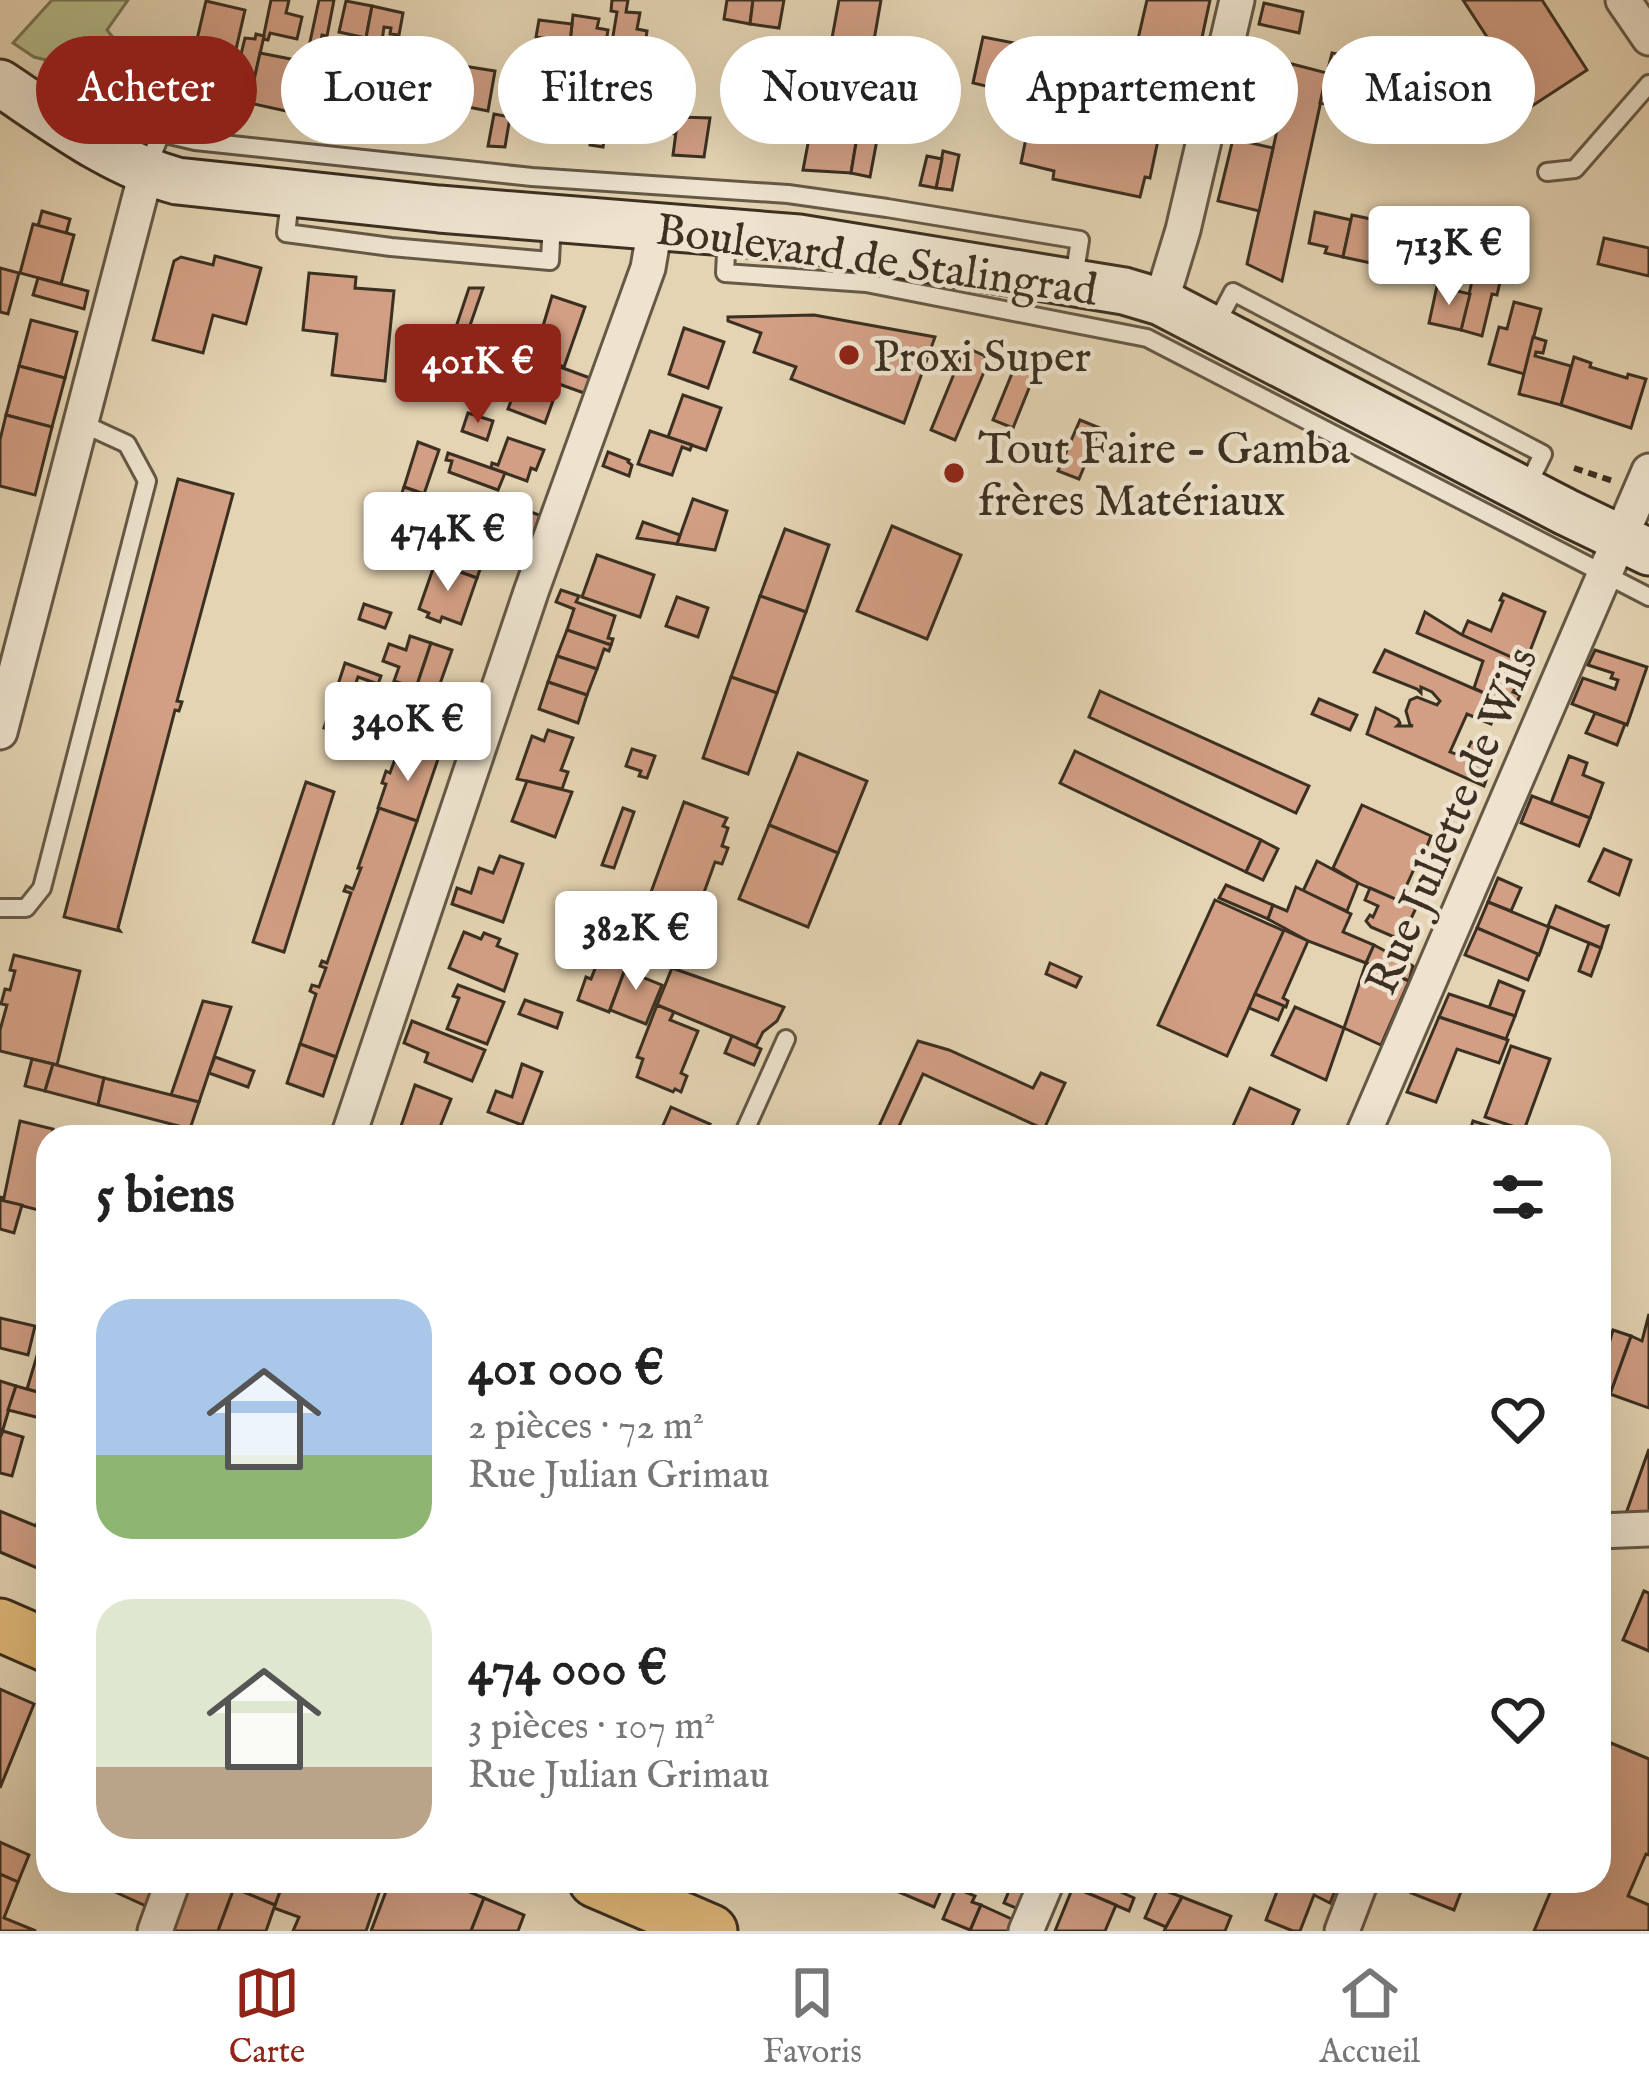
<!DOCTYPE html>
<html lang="fr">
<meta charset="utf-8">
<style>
:root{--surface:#fff;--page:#f6f6f6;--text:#222;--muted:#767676;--line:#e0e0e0;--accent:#8f2418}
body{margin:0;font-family:"IM FELL English",serif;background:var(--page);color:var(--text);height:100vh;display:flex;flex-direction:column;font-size:45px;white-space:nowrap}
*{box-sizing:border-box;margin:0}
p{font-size:39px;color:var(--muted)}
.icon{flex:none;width:66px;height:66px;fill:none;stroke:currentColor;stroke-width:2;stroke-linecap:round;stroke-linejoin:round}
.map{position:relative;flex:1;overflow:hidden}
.side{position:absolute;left:36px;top:1125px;width:1575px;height:768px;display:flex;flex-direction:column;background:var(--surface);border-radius:36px;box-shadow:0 12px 48px #0002}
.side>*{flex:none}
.hud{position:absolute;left:36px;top:36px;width:1578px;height:108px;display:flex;gap:24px}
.price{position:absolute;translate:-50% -102px;padding:0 27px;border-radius:12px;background:#fff;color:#222;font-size:39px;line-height:78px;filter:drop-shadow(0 3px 6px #0008)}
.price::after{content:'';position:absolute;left:50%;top:72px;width:36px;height:27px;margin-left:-18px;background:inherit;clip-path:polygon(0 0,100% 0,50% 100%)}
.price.on{background:var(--accent);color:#fff}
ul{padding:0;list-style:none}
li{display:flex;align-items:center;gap:36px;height:300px;padding:0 60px}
li span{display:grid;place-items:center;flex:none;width:336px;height:240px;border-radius:36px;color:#555}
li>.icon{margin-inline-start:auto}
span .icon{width:144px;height:144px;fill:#fffc;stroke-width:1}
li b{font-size:51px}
h2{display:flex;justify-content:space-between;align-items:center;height:144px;padding:0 60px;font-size:51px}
.tag{padding:0 42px;border-radius:54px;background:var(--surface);box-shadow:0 12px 48px #0002;font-size:42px;line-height:108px}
.tag.on{background:var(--accent);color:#fff}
.dock{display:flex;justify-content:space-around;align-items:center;height:168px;border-top:3px solid var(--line);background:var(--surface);font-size:33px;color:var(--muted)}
.dock a{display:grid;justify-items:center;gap:6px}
.dock .on{color:var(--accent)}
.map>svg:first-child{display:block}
.green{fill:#b6bc8b;stroke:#787656;stroke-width:3}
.building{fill:#d29f84;stroke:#3b3021;stroke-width:3}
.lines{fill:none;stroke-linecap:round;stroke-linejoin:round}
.lane-casing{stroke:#655946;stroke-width:22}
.street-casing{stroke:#655946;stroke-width:39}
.secondary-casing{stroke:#3b3021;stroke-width:51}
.primary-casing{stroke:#3b3021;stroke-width:57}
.path{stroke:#3b3021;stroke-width:6;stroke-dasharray:9 6;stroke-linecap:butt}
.lane{stroke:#ede3ce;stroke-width:16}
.street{stroke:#ede3ce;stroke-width:33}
.secondary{stroke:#ede3ce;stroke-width:45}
.primary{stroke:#e2ba7a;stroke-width:51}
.poi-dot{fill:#8f2418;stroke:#ede3ce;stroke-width:4.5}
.labels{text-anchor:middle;stroke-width:9;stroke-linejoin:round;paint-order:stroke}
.street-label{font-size:45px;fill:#3b3021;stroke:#ede3ce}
.poi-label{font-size:45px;fill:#3b3021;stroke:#ede3ce;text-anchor:start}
</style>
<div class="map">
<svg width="1649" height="1931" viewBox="0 0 1649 1931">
<rect width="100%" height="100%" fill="#e4d4b3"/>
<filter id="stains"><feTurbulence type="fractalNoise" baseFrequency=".00167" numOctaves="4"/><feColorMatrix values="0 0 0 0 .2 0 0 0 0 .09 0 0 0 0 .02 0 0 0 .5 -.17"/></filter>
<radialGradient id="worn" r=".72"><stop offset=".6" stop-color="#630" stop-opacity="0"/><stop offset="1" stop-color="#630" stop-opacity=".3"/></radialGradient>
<!-- green -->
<polygon class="green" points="52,0 128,0 107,30 124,51 106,75 34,57 13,43"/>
<!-- building -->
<g class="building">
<polygon points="271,0 289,0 286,13 302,17 297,39 270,33 268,40 263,39"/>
<polygon points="319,0 334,0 327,36 322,35 319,50 329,53 320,97 299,93"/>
<polygon points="612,0 628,0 626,12 640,13 637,29 647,31 643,59 610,54 617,12 611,11"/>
<polygon points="727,0 753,0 750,24 724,19"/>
<polygon points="753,0 784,0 779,28 750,24"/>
<polygon points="839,0 881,0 873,46 832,38"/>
<polygon points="1147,0 1210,0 1182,131 1161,126 1150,178 1145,177 1140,197 1053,179 1054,171 1021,163 1034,99 1120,117"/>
<polygon points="1463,0 1542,0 1587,70 1532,106"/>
<polygon points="206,1 245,10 234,58 195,48"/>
<polygon points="346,1 372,6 366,38 339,32"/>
<polygon points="1264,3 1303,12 1299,33 1259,24"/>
<polygon points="372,6 403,13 399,35 390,34 391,28 384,27 382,41 366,38"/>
<polygon points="573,15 599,19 597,28 608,30 606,42 596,41 595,46 570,42"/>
<polygon points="539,20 572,24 570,42 536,37"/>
<polygon points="256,34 264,36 249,103 230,99 245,38 255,39"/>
<polygon points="983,37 1035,47 1024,95 973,83"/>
<polygon points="260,53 306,62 295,113 249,103"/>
<polygon points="1332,53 1354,57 1350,78 1327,73"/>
<polygon points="348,61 361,63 353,100 340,98"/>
<polygon points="567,62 595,67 587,124 559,119"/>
<polygon points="361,63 392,69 383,113 362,109 363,102 353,100"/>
<polygon points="445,63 495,71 488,111 438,101"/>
<polygon points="1292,64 1327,73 1282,281 1247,264"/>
<polygon points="392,69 423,75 414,119 383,113"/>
<polygon points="531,69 565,73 559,119 523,113"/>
<polygon points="649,69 684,75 675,134 639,128"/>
<polygon points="1327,73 1404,90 1397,121 1320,103"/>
<polygon points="598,88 614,91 603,147 590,145"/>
<polygon points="494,114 510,117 505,147 488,146"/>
<polygon points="678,117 710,118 704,157 673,155"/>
<polygon points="813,117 859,125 851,173 803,170"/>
<polygon points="859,125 879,129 870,177 851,173"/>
<polygon points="1233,139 1273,148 1259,211 1218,201"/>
<polygon points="943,151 959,155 952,190 936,188"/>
<polygon points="927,156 942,159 936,188 920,185"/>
<polygon points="42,211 70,219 66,234 38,226"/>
<polygon points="1315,212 1351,220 1343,257 1325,253 1327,247 1309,243"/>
<polygon points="1352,215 1394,224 1385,266 1343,257"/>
<polygon points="33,224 74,235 61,284 20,273"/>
<polygon points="1604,238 1649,248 1649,276 1598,264"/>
<polygon points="215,256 261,268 246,324 213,315 203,353 153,340 174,261 181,257 213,265"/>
<polygon points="1476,263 1503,269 1497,295 1492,294 1482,336 1461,330"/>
<polygon points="0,268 19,273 8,314 0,312"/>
<polygon points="309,273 356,277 355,288 394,291 385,381 332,375 337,334 303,330"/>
<polygon points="38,278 88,291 84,309 33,295"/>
<polygon points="1437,286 1470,294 1461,330 1429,323"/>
<polygon points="469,288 483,288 467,334 455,330"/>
<polygon points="552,296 585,307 564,367 534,356"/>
<polygon points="1514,302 1541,309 1524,374 1489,364 1499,327 1507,329"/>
<polygon points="814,315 935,337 904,423 791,379 796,367 754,352 761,333 728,321 728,317"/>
<polygon points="31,320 77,332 65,378 19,366"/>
<polygon points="684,328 724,342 708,388 669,374"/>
<polygon points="455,330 467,334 447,392 436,388"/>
<polygon points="1533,337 1546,341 1543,353 1536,352 1535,356 1571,366 1561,405 1519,394"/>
<polygon points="965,347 985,356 984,372 955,440 931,430"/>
<polygon points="1031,353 1042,356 1013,428 993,420 1015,366 1024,370"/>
<polygon points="1574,357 1591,363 1590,367 1627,378 1628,374 1646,379 1631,428 1561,405"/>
<polygon points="541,360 590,378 584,393 559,384 545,423 508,409 515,390 530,395"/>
<polygon points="19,366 65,378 52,427 6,415"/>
<polygon points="683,395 721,408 706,450 668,437"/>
<polygon points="468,413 493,421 487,440 462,431"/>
<polygon points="6,415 52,427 35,495 0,486 0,440"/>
<polygon points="1080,420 1100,428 1079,479 1058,471"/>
<polygon points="650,431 692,445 690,450 682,447 672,475 638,464"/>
<polygon points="508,438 544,450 536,470 531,468 527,481 491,468 492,463 498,465"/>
<polygon points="418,442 439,450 424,494 404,487"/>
<polygon points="608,452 629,460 628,462 632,465 629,476 603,466"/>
<polygon points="448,453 505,473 498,490 449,472 452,461 446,460"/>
<polygon points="178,479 233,494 177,701 182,702 179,711 175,710 118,928 120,931 64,917"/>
<polygon points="404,487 421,493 412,520 395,513"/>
<polygon points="693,499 727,511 715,550 677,544"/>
<polygon points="505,503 542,516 536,533 498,520"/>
<polygon points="451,517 466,522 467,518 486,525 484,529 493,532 477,578 435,563"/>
<polygon points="643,522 680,535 677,544 637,538"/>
<polygon points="892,526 961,555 927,639 857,611"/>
<polygon points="785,529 829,545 806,612 760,596"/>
<polygon points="509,532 533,541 528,557 503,548"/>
<polygon points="597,555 654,575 640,617 582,597"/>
<polygon points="435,563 477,578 461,624 442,617 440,622 427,617 429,613 419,609"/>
<polygon points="561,590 579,596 576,602 615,616 608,638 613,639 611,645 567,630 574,609 556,602"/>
<polygon points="1503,594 1545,612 1525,664 1462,635 1468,621 1491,631 1503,601 1500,600"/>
<polygon points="760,596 806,612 777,693 731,677"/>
<polygon points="677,597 708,608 698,637 666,626"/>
<polygon points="364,604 391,613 385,628 359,619"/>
<polygon points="1425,612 1462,635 1527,664 1513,692 1520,695 1515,707 1474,688 1483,661 1417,633"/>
<polygon points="567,630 611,645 609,651 604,649 597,669 557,656"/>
<polygon points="410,636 431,643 416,688 394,681 399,667 383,661 389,644 406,650"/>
<polygon points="431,643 452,650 436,695 416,688"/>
<polygon points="1385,650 1500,700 1491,724 1467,714 1450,752 1464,757 1471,742 1496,753 1484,786 1367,734 1376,708 1398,719 1400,723 1397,726 1413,726 1410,725 1406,711 1410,700 1417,697 1437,705 1440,701 1432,692 1421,687 1421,693 1417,689 1374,672"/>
<polygon points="1595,650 1647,667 1627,725 1572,704 1583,678 1615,689 1618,680 1611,678 1613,673 1588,665"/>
<polygon points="557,656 597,669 587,695 548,682"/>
<polygon points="345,663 381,676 378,684 358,677 344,717 363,722 358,737 324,728"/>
<polygon points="731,677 777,693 748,774 703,758"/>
<polygon points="548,682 587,695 578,723 539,709"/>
<polygon points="420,689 447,699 441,714 414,704"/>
<polygon points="1100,691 1309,786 1296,813 1089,717"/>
<polygon points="1319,699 1357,715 1350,730 1312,714"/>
<polygon points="1595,713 1625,724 1617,745 1586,733"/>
<polygon points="548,730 573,738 561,770 568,772 562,789 517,779 532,736 544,741"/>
<polygon points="399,748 438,759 417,821 378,808 386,784 382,783 386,771 390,773"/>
<polygon points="632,749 655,756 647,778 639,776 641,771 626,766"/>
<polygon points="1075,751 1261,840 1246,872 1060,783"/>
<polygon points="798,753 867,781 838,853 769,825"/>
<polygon points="1569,756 1587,763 1583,775 1603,783 1590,818 1551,803"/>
<polygon points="527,781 572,792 555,837 512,821"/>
<polygon points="306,782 334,792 284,952 253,942"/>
<polygon points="1532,796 1590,818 1579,846 1521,823"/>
<polygon points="684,802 727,818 723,826 728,828 722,846 728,848 722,864 715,862 694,920 647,903"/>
<polygon points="1362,805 1431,836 1422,859 1419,858 1405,889 1408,891 1401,902 1358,883 1333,868"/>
<polygon points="379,808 417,821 336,1057 300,1044 316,994 310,991 312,985 319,987 326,968 320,966 322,961 327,963 351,893 344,891 346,886 353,889 361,868 358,868"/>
<polygon points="623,808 634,812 614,868 602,865"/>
<polygon points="769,825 838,853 808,927 739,899"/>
<polygon points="1261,840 1278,849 1263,880 1246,872"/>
<polygon points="1604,849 1631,860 1619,895 1589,881"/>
<polygon points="500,856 523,864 503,922 452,904 457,888 471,893 479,868 493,873"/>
<polygon points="1317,861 1358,883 1347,911 1303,891"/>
<polygon points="1498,878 1521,888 1511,911 1488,902"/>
<polygon points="1226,885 1273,905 1268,919 1219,898"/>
<polygon points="1296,887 1351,914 1343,932 1374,945 1366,963 1308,941 1268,919 1273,905 1287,911"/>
<polygon points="1370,888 1416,908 1401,940 1371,927 1366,921 1370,915 1373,917 1378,906 1365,900"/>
<polygon points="592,895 603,900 587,943 576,939"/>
<polygon points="1215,900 1284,931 1227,1056 1158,1025"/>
<polygon points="1488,902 1549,927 1539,955 1477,928"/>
<polygon points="1556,906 1605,927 1608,926 1601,948 1548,926"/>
<polygon points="1477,928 1538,954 1528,980 1465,955"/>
<polygon points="1284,930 1308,941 1283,998 1288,1001 1286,1007 1255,994"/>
<polygon points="464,932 481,939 484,933 500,939 497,946 517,954 504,991 449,968"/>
<polygon points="1589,943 1601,948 1591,976 1579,971"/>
<polygon points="1374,945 1413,966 1409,981 1366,963"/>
<polygon points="603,948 630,956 609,1012 578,1000 586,977 591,979"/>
<polygon points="14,955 80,971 57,1065 0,1051 0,1030 7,1005 1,1004 5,989 10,990 15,971 10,970"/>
<polygon points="630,956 645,960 639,976 662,985 646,1024 610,1010"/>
<polygon points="1050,963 1081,977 1076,987 1046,974"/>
<polygon points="1366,963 1409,981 1381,1045 1344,1028"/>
<polygon points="672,968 732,989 784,1007 777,1021 763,1032 756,1046 657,1005"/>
<polygon points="1499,981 1524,991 1515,1016 1489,1008"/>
<polygon points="458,985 504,1002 487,1044 447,1029 459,998 453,996"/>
<polygon points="1255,994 1284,1006 1278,1020 1249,1008"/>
<polygon points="1449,994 1515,1016 1506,1039 1439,1017"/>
<polygon points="525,1000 562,1013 557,1028 519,1014"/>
<polygon points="203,1001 231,1007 199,1102 171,1095"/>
<polygon points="657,1005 674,1012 670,1020 698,1031 681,1073 687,1076 681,1092 675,1089 673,1092 637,1077 643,1059 637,1057"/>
<polygon points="1295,1007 1344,1028 1326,1080 1272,1055"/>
<polygon points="1439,1017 1508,1040 1499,1063 1457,1049 1436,1102 1407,1092"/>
<polygon points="412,1021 485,1050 472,1081 425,1062 428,1053 404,1043"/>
<polygon points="732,1036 761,1049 754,1065 725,1053"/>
<polygon points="918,1041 949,1050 1033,1088 1041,1073 1065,1083 1044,1129 923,1074 894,1137 874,1137"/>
<polygon points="300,1044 336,1057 323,1096 287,1083"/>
<polygon points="1511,1046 1550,1059 1524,1130 1485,1117"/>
<polygon points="215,1057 254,1071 248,1087 209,1073"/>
<polygon points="32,1059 53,1064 45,1091 25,1086"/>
<polygon points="53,1064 104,1078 98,1105 45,1091"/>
<polygon points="522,1064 542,1072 522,1125 488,1112 496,1091 512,1097"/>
<polygon points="104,1078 199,1102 190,1129 98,1105"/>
<polygon points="415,1085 451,1099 436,1137 423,1137 400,1129"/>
<polygon points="1250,1088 1299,1110 1287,1137 1228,1137"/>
<polygon points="671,1107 710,1124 704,1137 658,1137"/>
<polygon points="20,1121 53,1129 51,1137 48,1137 48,1158 38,1210 0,1200 0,1197 4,1198"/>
<polygon points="1473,1121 1515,1134 1514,1137 1468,1137"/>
<polygon points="0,1200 22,1205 14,1233 0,1229"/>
<polygon points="1649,1314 1649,1408 1610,1394 1631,1336 1642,1341"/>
<polygon points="0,1318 35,1326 28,1355 0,1348"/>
<polygon points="45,1329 48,1329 48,1395 27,1389"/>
<polygon points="1613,1330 1631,1336 1610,1394 1599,1390 1599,1340 1609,1344"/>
<polygon points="0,1381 16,1386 1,1436 0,1436"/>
<polygon points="16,1386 48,1395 48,1420 8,1410"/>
<polygon points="3,1431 23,1437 12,1476 0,1473 0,1438"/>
<polygon points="1649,1449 1649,1517 1624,1519"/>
<polygon points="48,1494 48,1558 44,1571 0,1552 0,1511 36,1526"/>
<polygon points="1644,1591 1649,1593 1649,1651 1623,1640"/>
<polygon points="0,1689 34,1704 0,1788"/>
<polygon points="1611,1743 1649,1759 1649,1855 1646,1854 1628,1896 1649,1905 1649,1931 1534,1931 1555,1881 1599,1881 1599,1771"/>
<polygon points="0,1842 29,1855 18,1882 0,1874"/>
<polygon points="0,1874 18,1882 4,1918 36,1931 0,1931"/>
<polygon points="91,1881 155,1881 146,1906"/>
<polygon points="190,1881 219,1881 234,1888 218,1931 172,1931"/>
<polygon points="236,1881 284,1881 275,1905 234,1888"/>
<polygon points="284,1881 358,1881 380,1890 366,1931 293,1931 299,1917 274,1908"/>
<polygon points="390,1881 444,1881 484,1898 471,1931 371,1931"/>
<polygon points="890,1881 945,1881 934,1907 887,1887"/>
<polygon points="1013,1881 1033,1881 1021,1910 1004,1903"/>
<polygon points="1076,1881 1126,1881 1121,1892 1134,1898 1129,1911 1073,1887"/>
<polygon points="1281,1881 1315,1881 1336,1888 1330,1903 1314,1895 1300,1931 1293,1931 1266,1920"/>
<polygon points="1415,1881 1465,1881 1454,1910 1411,1893"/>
<polygon points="1073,1887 1116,1905 1105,1931 1055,1931"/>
<polygon points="234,1888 275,1905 266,1931 218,1931"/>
<polygon points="956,1888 975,1896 972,1902 981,1905 970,1930 943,1919"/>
<polygon points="1158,1888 1182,1897 1166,1927 1145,1918"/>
<polygon points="1182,1897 1231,1916 1225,1931 1164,1931"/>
<polygon points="484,1898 524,1915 518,1931 471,1931"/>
<polygon points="981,1905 1016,1921 1012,1931 970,1931"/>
</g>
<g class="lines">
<defs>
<g id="lane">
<polyline points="148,166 161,133 195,141 532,177 788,194 887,208 1080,240 1074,278"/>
<polyline points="1547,172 1575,169 1649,84"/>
<polyline points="291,193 286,233 391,247 550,261 552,220"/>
<polyline points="727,234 725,273 866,283 1147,338 1649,597"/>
<polyline points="1214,328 1233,292 1543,454 1526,489"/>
<polyline points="0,908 26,908 42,888 147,481 127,444 79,422"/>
<polyline points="742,1137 786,1039"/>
</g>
<g id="street">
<polyline points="1623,0 1649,38"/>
<polyline points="1161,302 1183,230 1237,0"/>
<polyline points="0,732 146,173"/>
<polyline points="348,1137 531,592 648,268 655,227"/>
<polyline points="1362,1137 1649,471"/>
<polyline points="1599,1531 1649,1529"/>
<polyline points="155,1931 173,1881"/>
<polyline points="1026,1931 1047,1881"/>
<polyline points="1342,1931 1361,1881"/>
</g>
<path id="secondary" d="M0,83C56,120 111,163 177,181L439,209L799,238L1124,291L1161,302L1566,512L1649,552"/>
<g id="primary">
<polyline points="0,1625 48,1646"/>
<polyline points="595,1881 711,1931"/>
</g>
</defs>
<!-- lane casing -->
<use href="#lane" class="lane-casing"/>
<!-- street casing -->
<use href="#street" class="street-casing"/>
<!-- secondary casing -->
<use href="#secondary" class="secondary-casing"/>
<!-- primary casing -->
<use href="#primary" class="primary-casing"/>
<!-- path -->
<g class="path">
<polyline points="86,90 121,111"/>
<polyline points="1574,468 1613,481"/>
</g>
<!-- lane -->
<use href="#lane" class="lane"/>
<!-- street -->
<use href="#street" class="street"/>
<!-- secondary -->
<use href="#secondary" class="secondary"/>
<!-- primary -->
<use href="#primary" class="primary"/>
</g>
<!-- markers -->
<g class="poi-dot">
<circle cx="849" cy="355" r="12"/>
<circle cx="954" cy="473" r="12"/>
</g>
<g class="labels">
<!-- street labels -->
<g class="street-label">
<text transform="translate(877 258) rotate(8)" y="16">Boulevard de Stalingrad</text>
<text transform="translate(1450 820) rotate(-67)" y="16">Rue Juliette de Wils</text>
</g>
<!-- poi labels -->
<g class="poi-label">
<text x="873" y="371">Proxi Super</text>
<text x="978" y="463">Tout Faire - Gamba<tspan x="978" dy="52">frères Matériaux</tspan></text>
</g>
</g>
<rect width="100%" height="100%" filter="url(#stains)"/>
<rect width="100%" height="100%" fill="url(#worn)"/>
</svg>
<b class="price" style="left:1449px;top:308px">713K €</b>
<b class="price on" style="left:478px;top:426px">401K €</b>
<b class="price" style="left:448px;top:594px">474K €</b>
<b class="price" style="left:408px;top:784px">340K €</b>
<b class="price" style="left:636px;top:993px">382K €</b>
<div class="hud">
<a class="tag on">Acheter</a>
<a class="tag">Louer</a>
<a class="tag">Filtres</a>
<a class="tag">Nouveau</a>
<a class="tag">Appartement</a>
<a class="tag">Maison</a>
</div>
<section class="side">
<h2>5 biens<svg class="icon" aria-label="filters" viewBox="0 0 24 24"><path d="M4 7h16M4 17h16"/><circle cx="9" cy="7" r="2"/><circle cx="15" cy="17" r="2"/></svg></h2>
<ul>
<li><span style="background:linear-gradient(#a9c7e8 65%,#8fb573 0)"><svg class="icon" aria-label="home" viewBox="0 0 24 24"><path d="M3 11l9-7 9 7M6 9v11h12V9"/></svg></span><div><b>401 000 €</b><p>2 pièces · 72 m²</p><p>Rue Julian Grimau</p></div><svg class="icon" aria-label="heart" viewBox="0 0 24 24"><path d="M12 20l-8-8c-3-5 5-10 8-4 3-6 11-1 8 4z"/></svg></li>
<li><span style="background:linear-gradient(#dfe7d0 70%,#b9a48a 0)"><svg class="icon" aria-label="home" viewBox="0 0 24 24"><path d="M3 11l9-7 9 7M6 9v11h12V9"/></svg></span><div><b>474 000 €</b><p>3 pièces · 107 m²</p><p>Rue Julian Grimau</p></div><svg class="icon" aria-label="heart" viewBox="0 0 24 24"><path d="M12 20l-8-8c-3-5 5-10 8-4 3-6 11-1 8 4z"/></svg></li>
</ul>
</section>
</div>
<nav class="dock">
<a class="on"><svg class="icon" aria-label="map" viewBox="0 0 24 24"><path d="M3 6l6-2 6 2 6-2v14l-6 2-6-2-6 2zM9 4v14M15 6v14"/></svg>Carte</a>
<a><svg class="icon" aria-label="saved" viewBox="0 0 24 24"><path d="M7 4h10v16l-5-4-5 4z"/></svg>Favoris</a>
<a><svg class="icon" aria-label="home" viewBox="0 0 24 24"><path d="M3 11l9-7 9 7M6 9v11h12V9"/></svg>Accueil</a>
</nav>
